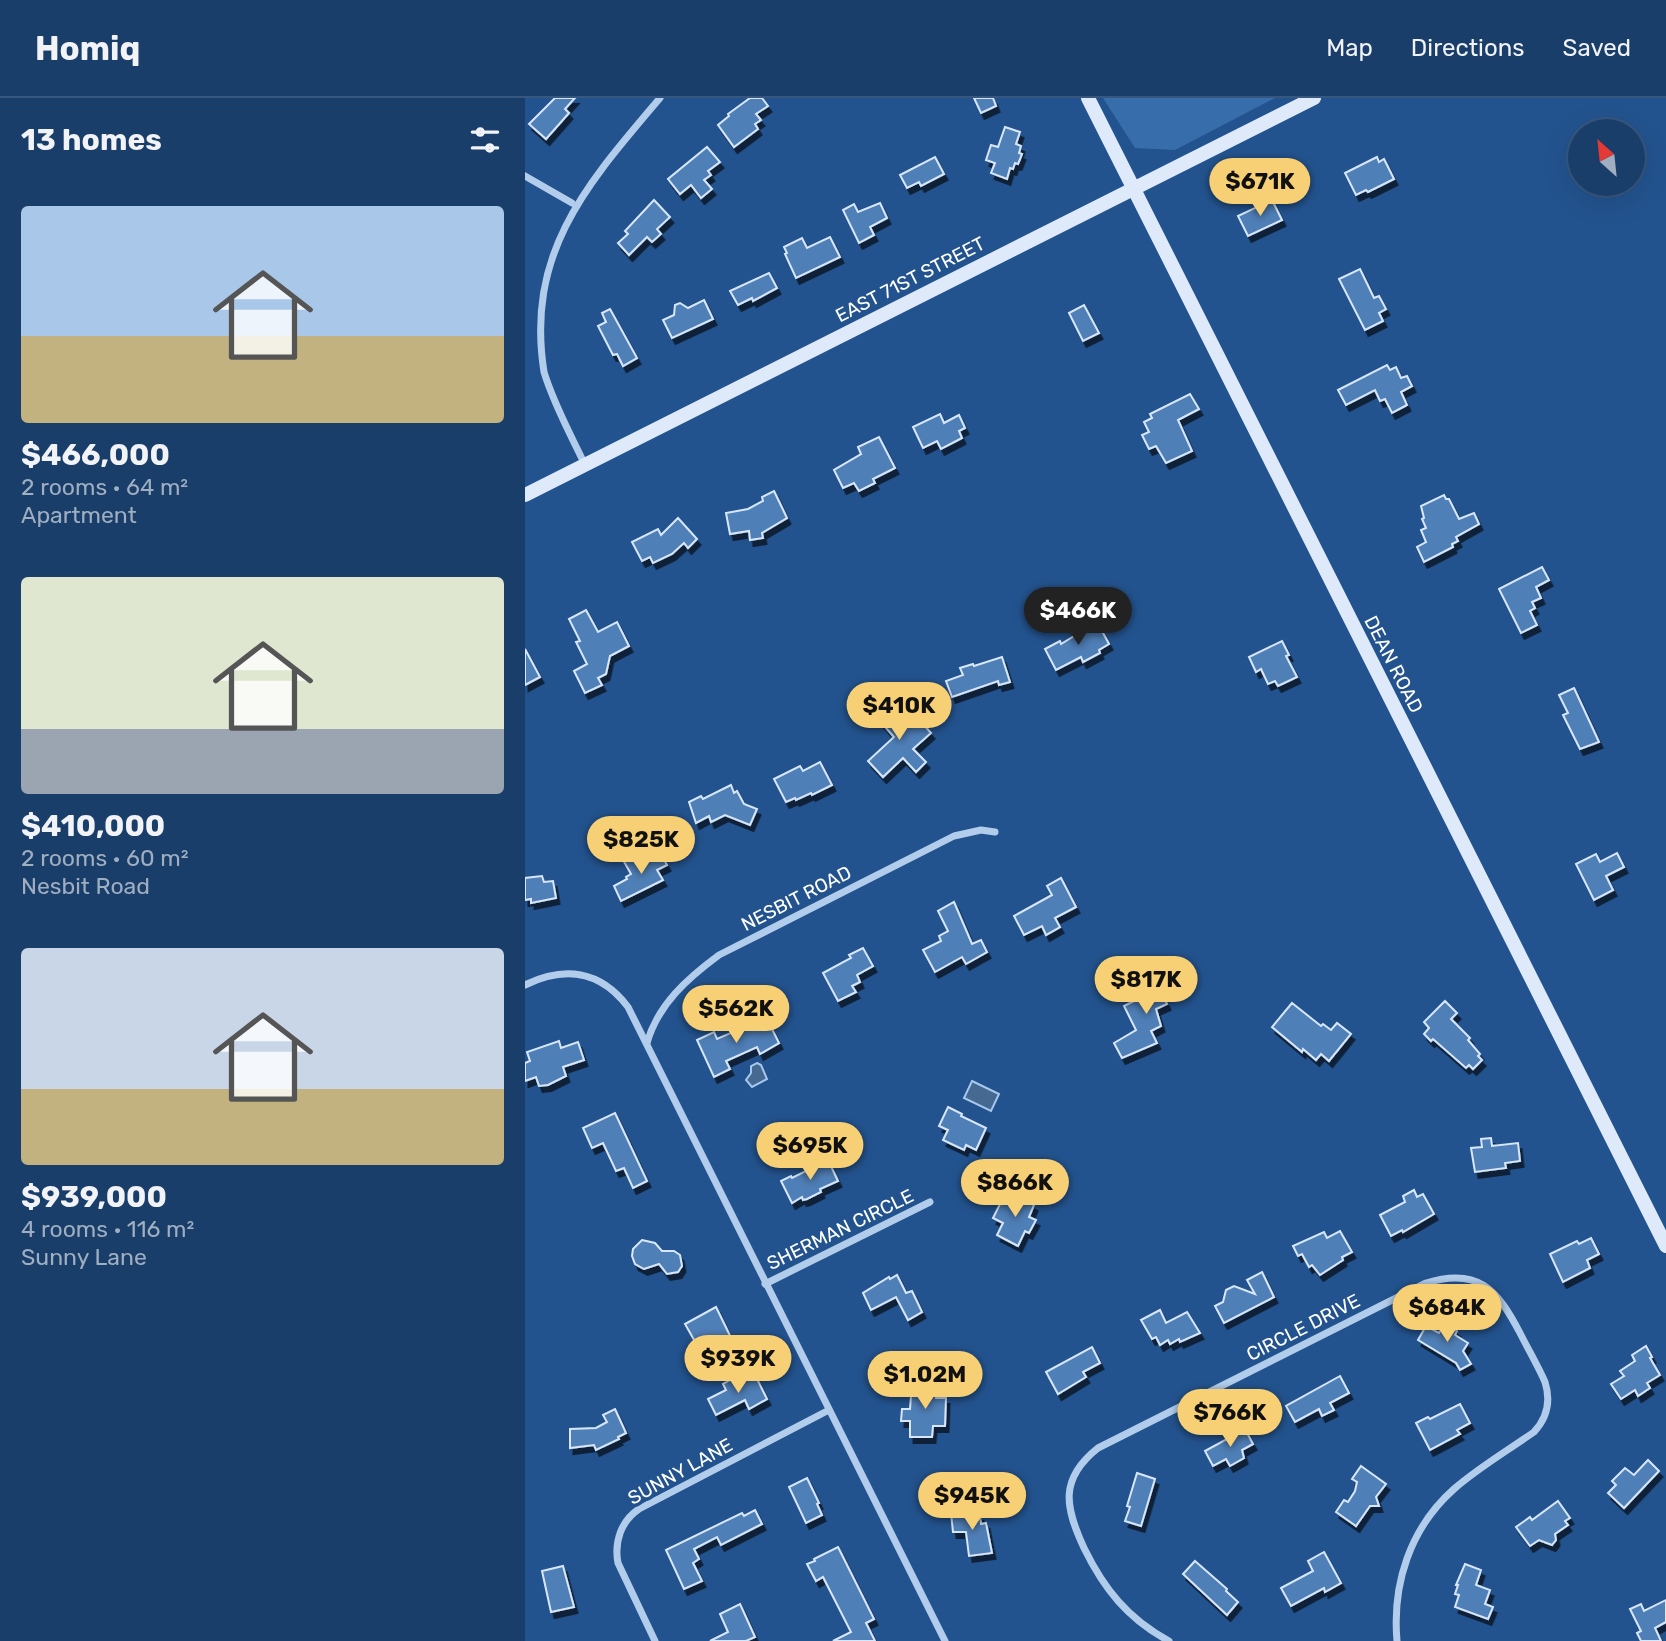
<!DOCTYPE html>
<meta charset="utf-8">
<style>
:root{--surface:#1a3e6a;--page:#234570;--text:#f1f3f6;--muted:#9faec1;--line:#38577e;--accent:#f7cf75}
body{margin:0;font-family:Rubik,sans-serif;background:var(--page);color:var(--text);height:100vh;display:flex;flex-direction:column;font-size:26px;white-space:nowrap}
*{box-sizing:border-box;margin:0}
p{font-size:23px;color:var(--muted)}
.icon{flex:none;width:38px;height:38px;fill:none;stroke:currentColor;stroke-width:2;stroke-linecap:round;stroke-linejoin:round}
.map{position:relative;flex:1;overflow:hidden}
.drawer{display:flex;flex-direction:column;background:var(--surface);width:525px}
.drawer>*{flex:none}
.needle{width:46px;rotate:333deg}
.tools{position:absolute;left:1043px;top:21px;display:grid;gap:14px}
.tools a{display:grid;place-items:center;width:77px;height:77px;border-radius:50%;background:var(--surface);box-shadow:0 7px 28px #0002,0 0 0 2px var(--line);font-size:35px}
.price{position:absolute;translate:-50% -60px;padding:0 16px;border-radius:24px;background:var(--accent);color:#111;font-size:23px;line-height:46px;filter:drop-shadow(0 2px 4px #0008)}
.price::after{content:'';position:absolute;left:50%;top:42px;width:21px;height:16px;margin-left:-10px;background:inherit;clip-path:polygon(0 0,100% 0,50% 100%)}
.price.selected{background:#222;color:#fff}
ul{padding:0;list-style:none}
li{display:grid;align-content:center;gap:14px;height:371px;padding:0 21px}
li span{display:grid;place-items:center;height:217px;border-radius:7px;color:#555}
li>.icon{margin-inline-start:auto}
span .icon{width:126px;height:126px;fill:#fffc;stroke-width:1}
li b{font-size:30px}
h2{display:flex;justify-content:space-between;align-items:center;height:84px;padding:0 21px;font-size:30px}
header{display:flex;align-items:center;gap:42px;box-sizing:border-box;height:98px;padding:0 35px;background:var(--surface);border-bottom:2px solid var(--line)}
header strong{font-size:33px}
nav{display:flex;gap:38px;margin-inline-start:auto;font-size:24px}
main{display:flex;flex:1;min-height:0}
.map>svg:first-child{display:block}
.green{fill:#376dab}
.water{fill:#466992;stroke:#a6c8ec;stroke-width:2}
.building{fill:#507fb7;stroke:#d7e7f9;stroke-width:2;filter:url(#shadow)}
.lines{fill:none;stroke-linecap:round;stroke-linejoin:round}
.street{stroke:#b2cdeb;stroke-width:7}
.secondary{stroke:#deeaf9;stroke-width:14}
.labels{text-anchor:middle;stroke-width:7;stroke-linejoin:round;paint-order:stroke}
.street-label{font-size:19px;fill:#fff;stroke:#23538e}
</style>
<header>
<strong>Homiq</strong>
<nav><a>Map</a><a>Directions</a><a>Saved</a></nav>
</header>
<main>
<section class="drawer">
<h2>13 homes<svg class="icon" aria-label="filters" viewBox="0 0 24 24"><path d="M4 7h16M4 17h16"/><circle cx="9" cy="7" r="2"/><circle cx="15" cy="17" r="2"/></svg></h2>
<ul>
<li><span style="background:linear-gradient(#a9c7e8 60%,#c2b280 0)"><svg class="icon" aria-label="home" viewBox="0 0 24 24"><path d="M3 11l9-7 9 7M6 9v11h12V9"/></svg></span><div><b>$466,000</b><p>2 rooms · 64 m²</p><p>Apartment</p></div></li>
<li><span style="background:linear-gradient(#dfe7d0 70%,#9aa5b1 0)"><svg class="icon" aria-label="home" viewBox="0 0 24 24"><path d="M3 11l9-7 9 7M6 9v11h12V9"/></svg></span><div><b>$410,000</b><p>2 rooms · 60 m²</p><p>Nesbit Road</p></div></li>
<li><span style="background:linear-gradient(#c9d6e8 65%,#c2b280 0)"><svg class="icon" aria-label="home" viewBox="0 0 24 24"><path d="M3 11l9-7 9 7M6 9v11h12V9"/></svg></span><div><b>$939,000</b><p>4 rooms · 116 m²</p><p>Sunny Lane</p></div></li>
</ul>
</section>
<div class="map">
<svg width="1141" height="1543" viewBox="0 0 1141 1543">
<defs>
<filter id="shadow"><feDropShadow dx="3.5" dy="6" stdDeviation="0" flood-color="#0009"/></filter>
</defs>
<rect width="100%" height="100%" fill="#23538e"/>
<!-- green -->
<polygon class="green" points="578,0 750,0 650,52 610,50"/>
<!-- water -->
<g class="water">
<polygon points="232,965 236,967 242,981 227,989 221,982 226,975 226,968"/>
<polygon points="447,983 474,996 466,1013 439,1000"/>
<polygon points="261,1038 274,1042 268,1066 255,1062"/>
</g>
<!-- building -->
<g class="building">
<polygon points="30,0 50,0 40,11 44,15 21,41 4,26"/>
<polygon points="225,0 237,0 243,8 231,16 236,22 230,26 233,31 209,49 193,27 204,18 203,16"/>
<polygon points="449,0 468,0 471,8 456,15"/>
<polygon points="480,29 495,34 491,46 496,48 494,55 497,56 493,66 490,65 488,71 485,70 482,81 466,75 470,65 461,62 466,47 473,49"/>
<polygon points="182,49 195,64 183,73 186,77 179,82 187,91 176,100 166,87 155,96 143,81"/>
<polygon points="410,59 419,76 396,88 394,84 382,90 375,77"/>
<polygon points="852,59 854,64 859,61 869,81 843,94 841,92 831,97 820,75"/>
<polygon points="129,102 145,119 132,131 136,136 127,144 122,139 104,157 93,145 103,136 100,133"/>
<polygon points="747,102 757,122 723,138 713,118"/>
<polygon points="355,105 362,120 345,129 349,137 334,145 318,112 329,106 333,114"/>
<polygon points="305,139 315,159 271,180 260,156 262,155 259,149 277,140 282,150"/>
<polygon points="835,171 849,200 854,198 861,211 854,215 858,223 840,232 814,181"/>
<polygon points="244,175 252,190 228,203 227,200 213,207 205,193"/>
<polygon points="179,202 188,221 147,240 138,222 149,217 150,207 155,205 163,210"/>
<polygon points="559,207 574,235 558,243 544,215"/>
<polygon points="85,211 112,260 98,268 92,256 88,257 73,228 81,224 77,215"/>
<polygon points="862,267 865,272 871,269 876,280 882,278 887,288 876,294 882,307 867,315 860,301 855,303 850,292 821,307 813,292"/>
<polygon points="665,296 674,311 653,322 667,353 641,365 631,348 624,351 617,337 624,334 619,324 627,320 625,316"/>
<polygon points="415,316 419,325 434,317 440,330 434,333 437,340 416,351 412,343 398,350 388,329"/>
<polygon points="354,339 370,370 348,381 350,385 334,393 329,385 318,390 309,372 336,356 333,349"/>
<polygon points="249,393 262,420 237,435 238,440 225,442 224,433 205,436 201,415 223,411 238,403 237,399"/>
<polygon points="919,397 921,401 924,401 934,421 949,415 954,426 931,439 933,443 927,446 928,449 899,464 892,449 901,444 896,432 901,430 897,421 899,420 896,408"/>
<polygon points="153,420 172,441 163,450 159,445 147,456 128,465 125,459 117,463 107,444 133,431 136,437"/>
<polygon points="1017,469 1024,482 1011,489 1016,500 1007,504 1010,510 1005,513 1012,527 996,535 974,491"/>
<polygon points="61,512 73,534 92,524 104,548 85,558 81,576 73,580 77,587 60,595 49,573 62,566 51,544 55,543 44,521"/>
<polygon points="572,524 584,546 574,552 575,555 558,564 556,559 531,572 520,551 535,543 536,546"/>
<polygon points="757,543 764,557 761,558 772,579 753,588 750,583 743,586 736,571 731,574 724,559"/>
<polygon points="0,551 15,579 0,587"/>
<polygon points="477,559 485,584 474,587 473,583 427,599 421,583 438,577 435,570 448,566 449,568"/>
<polygon points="1049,590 1074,644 1055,651 1038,617 1043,615 1034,597"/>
<polygon points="362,604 383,627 392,619 406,635 388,651 401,664 391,674 378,660 358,679 343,663 369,639 349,616"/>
<polygon points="295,664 307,687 287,697 286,695 271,702 270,700 261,704 249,681 275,668 278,673"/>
<polygon points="206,687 209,695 212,693 219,706 232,711 225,727 200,717 186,724 184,718 171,725 164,704 176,698 178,701"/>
<polygon points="135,754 142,767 132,772 138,782 96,803 89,788 102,781 101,779 106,776 98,762 107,757 111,766"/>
<polygon points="1092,755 1099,769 1081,778 1088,792 1069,802 1051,766 1071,756 1075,764"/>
<polygon points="17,778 19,784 28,783 31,800 6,805 6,801 0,802 0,780"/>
<polygon points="536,780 551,809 530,820 535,829 521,837 517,828 499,837 489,818 527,797 522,788"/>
<polygon points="429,804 447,846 456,842 462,854 441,866 437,859 410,874 398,852 416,843 414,838 423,833 413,813"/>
<polygon points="338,850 348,868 332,877 335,884 327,888 331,894 313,903 298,875 326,860 324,857"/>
<polygon points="648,873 654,886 637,896 642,906 631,911 636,928 626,933 632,945 597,960 589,945 611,932 599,908 627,894 623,886"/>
<polygon points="920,903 932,915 926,921 945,940 943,942 955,956 953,958 957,962 948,971 944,967 941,970 908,941 906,943 899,936 904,930 899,924"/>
<polygon points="767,905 796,928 798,926 806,932 812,925 826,936 804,963 796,956 791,962 778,951 777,954 747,929"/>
<polygon points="243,923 254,945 235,956 232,949 201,963 205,971 189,979 172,942 189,934 192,941 231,924 233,928"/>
<polygon points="34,943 36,950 53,944 59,962 38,969 41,978 23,987 14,988 11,979 0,983 0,965 5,963 2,954"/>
<polygon points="423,1009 437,1016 436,1018 461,1030 451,1052 441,1047 439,1052 418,1042 423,1032 414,1028"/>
<polygon points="90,1015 122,1083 108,1090 99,1070 91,1073 78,1045 67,1050 58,1030"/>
<polygon points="966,1040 967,1048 993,1045 995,1063 980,1065 981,1070 950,1074 946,1050 957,1049 956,1041"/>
<polygon points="303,1062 313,1083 295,1091 296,1094 282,1101 278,1102 277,1099 267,1105 256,1083 266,1078 267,1080"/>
<polygon points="889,1092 892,1099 898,1096 909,1116 878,1134 877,1132 866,1138 855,1117 880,1104 878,1098"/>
<polygon points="489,1097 509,1107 504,1119 511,1122 504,1135 500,1133 493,1148 472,1137 478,1125 468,1120 477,1102 485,1106"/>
<polygon points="815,1133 827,1154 817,1159 818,1162 795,1177 787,1167 784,1169 777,1156 773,1158 768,1148 799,1134 802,1140"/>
<polygon points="1066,1140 1074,1156 1062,1162 1065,1170 1038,1184 1025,1156 1052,1143 1054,1146"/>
<polygon points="117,1142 130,1145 137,1153 149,1153 155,1157 157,1168 153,1174 142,1176 134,1166 119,1171 110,1166 107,1158 108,1151"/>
<polygon points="737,1174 749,1199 699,1225 690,1208 698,1204 701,1192 709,1188 730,1196 722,1182"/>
<polygon points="372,1177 381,1195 387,1193 397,1214 383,1222 371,1199 346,1212 338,1195 364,1179 365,1181"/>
<polygon points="191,1209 211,1250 181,1263 160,1226"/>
<polygon points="635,1212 641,1225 662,1214 675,1235 655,1244 654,1241 645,1246 643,1242 635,1247 631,1239 627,1241 616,1222"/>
<polygon points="920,1225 932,1233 930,1237 943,1245 938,1253 946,1266 935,1272 931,1265 893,1242 901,1228 914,1235"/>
<polygon points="1121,1248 1127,1259 1125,1260 1135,1277 1122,1285 1125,1290 1113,1298 1110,1292 1096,1301 1086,1286 1099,1278 1095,1273 1110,1263 1107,1257"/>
<polygon points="567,1249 575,1265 558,1274 561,1279 533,1296 521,1274"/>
<polygon points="230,1277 242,1301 224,1311 220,1302 191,1317 183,1301 201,1292 198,1286 207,1281 211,1287"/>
<polygon points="815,1278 824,1295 805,1305 809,1312 797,1318 794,1311 770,1324 761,1308"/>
<polygon points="387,1285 407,1285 407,1291 411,1291 411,1300 421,1300 420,1328 408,1328 407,1339 385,1339 385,1323 376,1323 377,1311 385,1311"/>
<polygon points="935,1306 945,1325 932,1332 935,1336 905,1352 891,1325 903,1319 905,1321"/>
<polygon points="90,1311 101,1335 93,1339 94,1341 71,1352 69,1347 45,1350 45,1331 71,1330 82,1324 78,1317"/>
<polygon points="720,1331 728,1346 717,1352 719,1360 705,1368 701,1361 688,1368 680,1353"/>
<polygon points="1123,1362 1134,1373 1099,1410 1083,1395 1091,1387 1087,1383 1100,1370 1109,1377"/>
<polygon points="836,1368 861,1386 851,1399 854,1408 845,1408 831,1428 811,1414 819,1402 823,1404 830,1393 832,1384 827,1381"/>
<polygon points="612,1375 630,1381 616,1428 600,1423 605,1409 602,1408"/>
<polygon points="282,1380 294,1405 292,1406 297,1417 281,1425 264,1389"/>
<polygon points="1033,1403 1045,1420 1040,1423 1043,1427 1030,1436 1031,1442 1027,1447 1014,1442 1005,1448 991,1429 1005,1419 1007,1422"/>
<polygon points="230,1412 237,1426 196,1447 192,1439 169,1451 174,1461 168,1465 177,1483 159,1491 141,1452 217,1415 219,1418"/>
<polygon points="446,1412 447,1418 455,1417 456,1426 461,1425 467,1455 444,1458 441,1434 428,1434 426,1415"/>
<polygon points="313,1449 349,1521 341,1525 350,1543 308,1543 326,1534 298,1479 291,1483 282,1466 290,1463 289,1461"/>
<polygon points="799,1454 816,1485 800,1494 799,1490 766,1508 756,1490 788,1473 783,1463"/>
<polygon points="670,1463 702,1491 701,1493 713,1504 702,1517 658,1476"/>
<polygon points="940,1466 956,1472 951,1487 965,1492 960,1506 968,1509 963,1521 930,1509 934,1497 930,1496 933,1487 931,1487"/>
<polygon points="38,1468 49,1509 26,1514 17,1473"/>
<polygon points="1141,1502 1141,1524 1130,1530 1136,1543 1116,1543 1112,1535 1116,1533 1105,1511 1116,1506 1119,1513"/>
<polygon points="215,1506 230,1539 221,1543 185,1543 203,1534 195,1516"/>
</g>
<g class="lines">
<!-- street -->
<g class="street">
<polyline points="0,78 47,105"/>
<path d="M60,367C46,337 29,307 19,274C0,153 64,84 135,0"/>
<path d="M0,887C39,868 75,872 103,909L420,1543"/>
<path d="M122,945C133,906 163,880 194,857L429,738L456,732L470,734"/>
<polyline points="240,1186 405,1104"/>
<path d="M130,1543L93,1465C89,1444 96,1423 114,1411L304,1312"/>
<path d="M644,1543C603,1521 579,1491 559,1450C540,1409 534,1381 573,1350L901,1185C953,1169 972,1191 995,1235C1003,1251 1013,1268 1020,1284C1026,1303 1022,1320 1009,1334C982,1353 953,1370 929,1391C885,1430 867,1486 872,1543"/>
</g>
<!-- secondary -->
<g class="secondary">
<polyline points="563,0 1141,1148"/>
<polyline points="0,397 789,0"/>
</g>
</g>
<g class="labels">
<!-- street labels -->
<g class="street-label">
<text transform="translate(385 181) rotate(-27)" y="7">EAST 71ST STREET</text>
<text transform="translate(869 566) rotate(63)" y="7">DEAN ROAD</text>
<text transform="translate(271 800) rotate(-27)" y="7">NESBIT ROAD</text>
<text transform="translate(315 1131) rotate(-26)" y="7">SHERMAN CIRCLE</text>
<text transform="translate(778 1229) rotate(-27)" y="7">CIRCLE DRIVE</text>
<text transform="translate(155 1373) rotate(-29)" y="7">SUNNY LANE</text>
</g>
</g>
</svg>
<div class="tools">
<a><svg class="needle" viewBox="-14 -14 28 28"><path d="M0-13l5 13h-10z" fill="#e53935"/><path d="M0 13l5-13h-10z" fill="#9faec1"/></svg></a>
</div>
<b class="price" style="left:735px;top:120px">$671K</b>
<b class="price selected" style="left:553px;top:549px">$466K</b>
<b class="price" style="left:374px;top:644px">$410K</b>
<b class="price" style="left:116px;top:778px">$825K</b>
<b class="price" style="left:621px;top:918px">$817K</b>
<b class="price" style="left:211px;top:947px">$562K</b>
<b class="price" style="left:285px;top:1084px">$695K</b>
<b class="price" style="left:490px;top:1121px">$866K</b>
<b class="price" style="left:922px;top:1246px">$684K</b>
<b class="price" style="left:213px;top:1297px">$939K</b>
<b class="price" style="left:400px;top:1313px">$1.02M</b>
<b class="price" style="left:705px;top:1351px">$766K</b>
<b class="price" style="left:447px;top:1434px">$945K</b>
</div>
</main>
